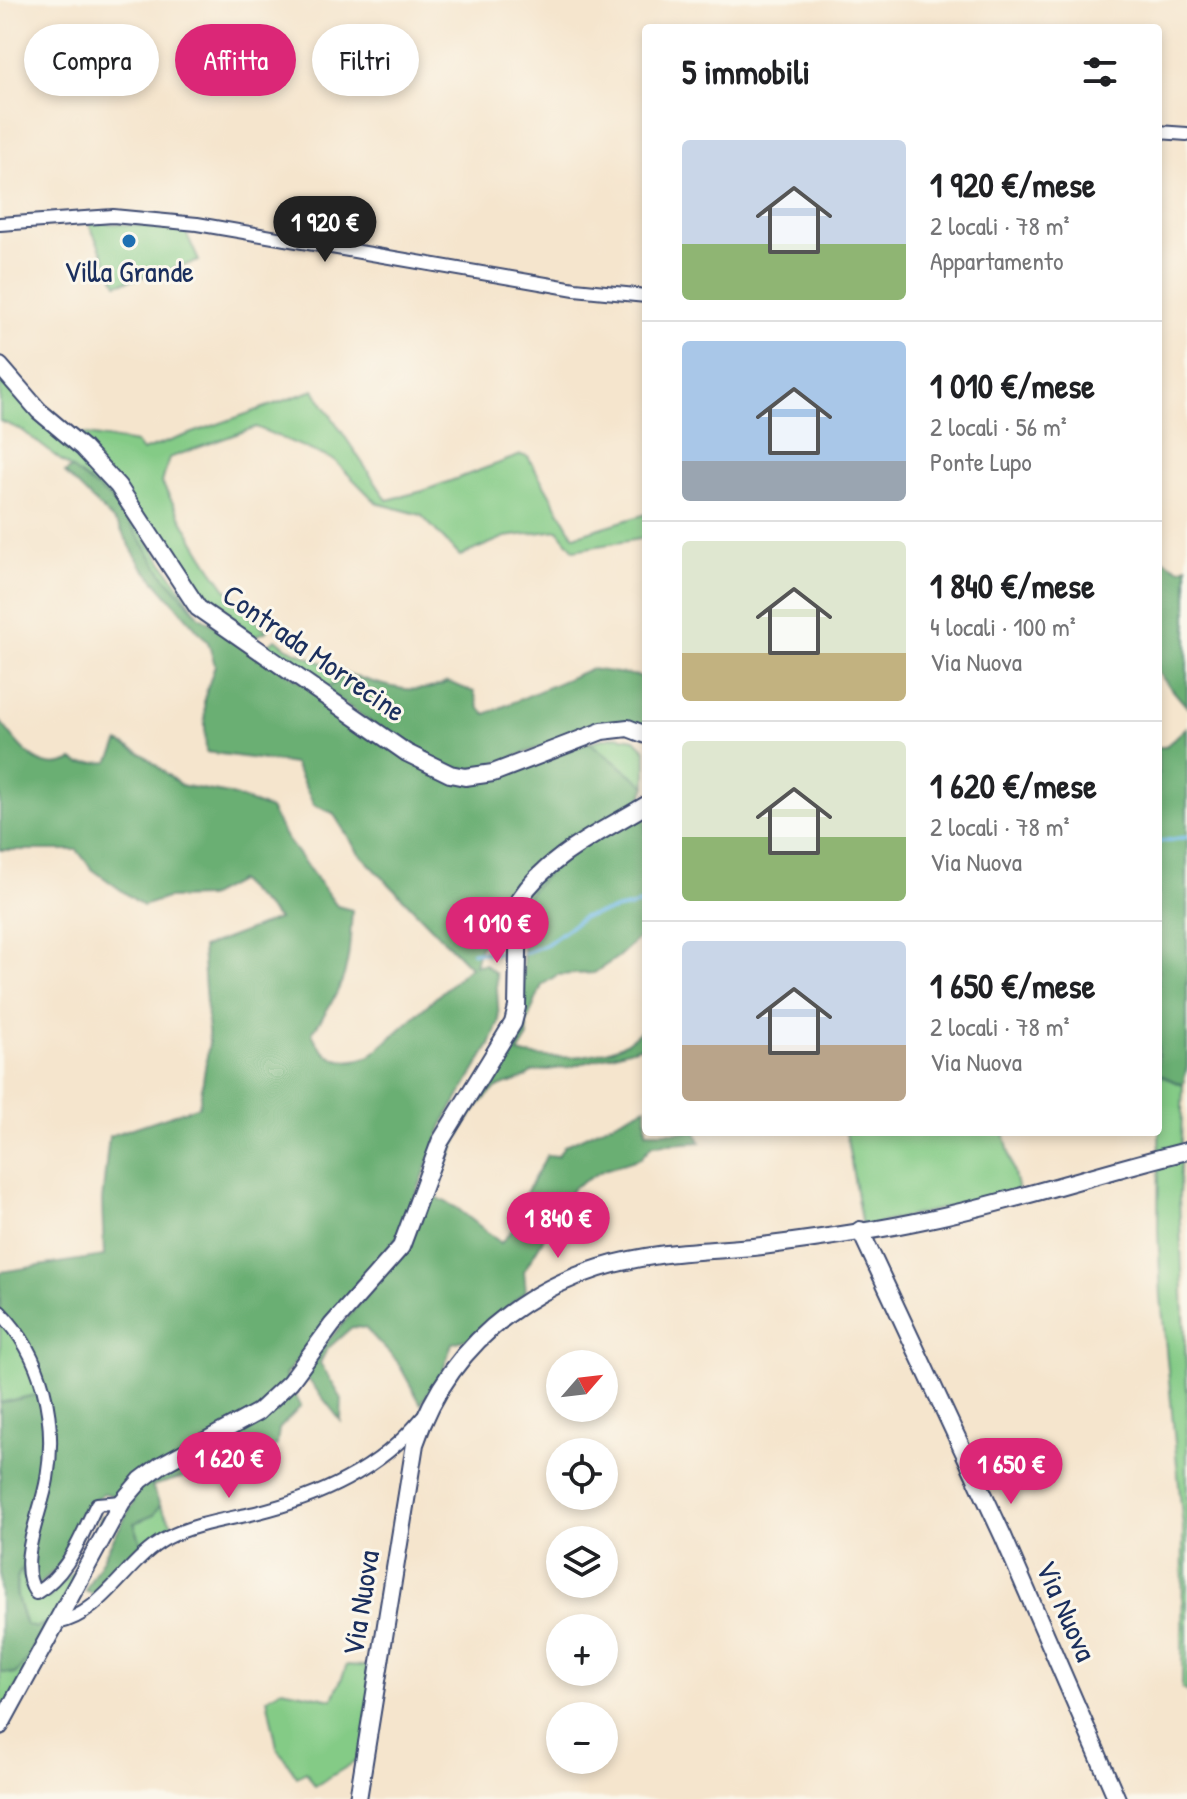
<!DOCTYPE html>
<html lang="it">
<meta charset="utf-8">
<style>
:root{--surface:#fff;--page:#f6f6f6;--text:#202124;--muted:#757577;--line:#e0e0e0;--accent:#db2777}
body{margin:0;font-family:"Patrick Hand",sans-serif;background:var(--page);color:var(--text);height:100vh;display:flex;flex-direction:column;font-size:30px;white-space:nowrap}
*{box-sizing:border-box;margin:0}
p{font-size:26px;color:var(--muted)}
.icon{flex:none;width:44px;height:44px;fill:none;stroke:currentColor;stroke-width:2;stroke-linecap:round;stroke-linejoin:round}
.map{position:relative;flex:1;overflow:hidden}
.panel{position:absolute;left:642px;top:24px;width:520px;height:1112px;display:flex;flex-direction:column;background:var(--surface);border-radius:8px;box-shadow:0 4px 12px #0003}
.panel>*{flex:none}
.hud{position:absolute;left:24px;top:24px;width:498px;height:72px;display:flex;gap:16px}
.needle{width:52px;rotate:62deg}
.buttons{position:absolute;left:546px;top:1350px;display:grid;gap:16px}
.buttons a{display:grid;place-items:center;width:72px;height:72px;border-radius:50%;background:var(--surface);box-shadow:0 4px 12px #0003;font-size:40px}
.price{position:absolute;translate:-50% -68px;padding:0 18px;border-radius:28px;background:var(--accent);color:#fff;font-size:26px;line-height:52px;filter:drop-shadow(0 2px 4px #0008)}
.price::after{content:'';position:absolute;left:50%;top:48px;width:24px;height:18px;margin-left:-12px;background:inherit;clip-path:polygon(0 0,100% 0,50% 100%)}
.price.active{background:#222;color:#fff}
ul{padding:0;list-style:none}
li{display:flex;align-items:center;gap:24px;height:200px;padding:0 40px}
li+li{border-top:2px solid var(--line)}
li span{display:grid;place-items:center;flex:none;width:224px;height:160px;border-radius:8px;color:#555}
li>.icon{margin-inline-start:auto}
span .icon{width:96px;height:96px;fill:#fffc;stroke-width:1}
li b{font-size:34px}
h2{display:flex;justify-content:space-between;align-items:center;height:96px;padding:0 40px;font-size:34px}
.tag{padding:0 28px;border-radius:36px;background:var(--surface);box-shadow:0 4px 12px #0003;font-size:28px;line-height:72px}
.tag.active{background:var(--accent);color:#fff}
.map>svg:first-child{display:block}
.green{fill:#84cb86;stroke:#507d72;stroke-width:2}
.forest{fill:#6baf73;stroke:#436f68;stroke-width:2}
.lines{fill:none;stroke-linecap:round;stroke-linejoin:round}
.stream{stroke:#70b9e8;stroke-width:4}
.street-casing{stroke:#3c4a6f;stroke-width:16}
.secondary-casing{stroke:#3c4a6f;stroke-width:20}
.street{stroke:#fff;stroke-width:12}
.secondary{stroke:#fff;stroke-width:16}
.poi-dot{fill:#1f6fb2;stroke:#fbf7ec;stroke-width:3}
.labels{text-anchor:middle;stroke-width:6;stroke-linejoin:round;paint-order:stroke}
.poi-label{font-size:30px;fill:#1b2f5e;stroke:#fbf7ec}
.street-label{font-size:30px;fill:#1b2f5e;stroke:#fbf7ec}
</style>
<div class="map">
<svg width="1187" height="1799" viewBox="0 0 1187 1799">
<rect width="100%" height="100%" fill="#fbf7ec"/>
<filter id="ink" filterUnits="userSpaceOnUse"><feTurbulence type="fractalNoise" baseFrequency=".0125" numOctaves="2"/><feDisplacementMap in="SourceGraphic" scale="16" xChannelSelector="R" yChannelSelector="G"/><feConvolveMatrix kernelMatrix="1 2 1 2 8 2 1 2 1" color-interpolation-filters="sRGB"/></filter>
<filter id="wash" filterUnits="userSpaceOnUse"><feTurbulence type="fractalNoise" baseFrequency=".006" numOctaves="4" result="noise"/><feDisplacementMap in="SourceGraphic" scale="32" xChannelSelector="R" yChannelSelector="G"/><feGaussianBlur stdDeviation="1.8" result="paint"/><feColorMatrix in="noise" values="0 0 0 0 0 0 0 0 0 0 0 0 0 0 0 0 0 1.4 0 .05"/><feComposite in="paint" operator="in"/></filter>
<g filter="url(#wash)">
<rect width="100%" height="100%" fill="#f5e5cd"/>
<!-- green -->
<g class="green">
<polygon points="88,222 184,228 199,261 117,284"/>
<polygon points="0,377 100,471 199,616 164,576 117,504 22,430 0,421"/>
<path d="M314,390L387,500L423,491L521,455L528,457L574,536L646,514V538L574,550L558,530L505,537L460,556L421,515L377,503L334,460L256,427L169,458L162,483C192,538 218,591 267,631L251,638L191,587L75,433L136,443L142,451Z"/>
<polygon points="276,639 287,648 348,674 325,690 263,648"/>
<polygon points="616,736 635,739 646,750 646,786 589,742"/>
<polygon points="1160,1075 1183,1085 1179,1197 1187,1389 1187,1692 1182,1688 1183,1527 1161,1297 1158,1229"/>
<polygon points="846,1132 1004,1132 1018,1191 862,1227"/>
<polygon points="0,1318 25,1349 40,1394 0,1403"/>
<polygon points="160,1505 175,1529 144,1551 134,1523 154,1515"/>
<path d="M102,1515L105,1521L0,1719V1672L15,1674L25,1663L46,1624L35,1628L26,1626C20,1607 10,1585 22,1568L32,1599L50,1597L76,1569Z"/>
<polygon points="347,1665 377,1667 363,1757 315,1786 306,1772 297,1777 277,1747 267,1698 282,1689 333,1699"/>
</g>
<!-- forest -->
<g class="forest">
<path d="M71,468L117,504L164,576L199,616L455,781L589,742L646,786L640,803L563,850L513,923L480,946L475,965L485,964L496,974L499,1021L490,1045L445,1120L402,1231L285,1375L301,1406L279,1429L277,1445L234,1467L227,1458L199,1473L152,1486L160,1505L154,1515L134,1523L144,1551L97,1596L85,1591L134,1501L104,1493L90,1503L65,1561L35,1588H26L22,1569C9,1584 20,1608 26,1625L35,1628L46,1623L25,1663L15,1674L0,1672V1403L40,1394L25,1349L0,1318V1272L104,1256L102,1201L109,1136L199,1106L209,1043L202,948L278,919L238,881L208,897L166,898L143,906L92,869L77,850H0V721C19,745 39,777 73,760L80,764L109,762L119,742L144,755L180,785L229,794L270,809L286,838L337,906L352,910C348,973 348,979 312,1033C324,1061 344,1066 370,1056L470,967L358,852L333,813L314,805L294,764L206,752L204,699L215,665L208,642L141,565L118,525L65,473Z"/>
<polygon points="1158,556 1180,569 1187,566 1187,707 1158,673"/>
<path d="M590,669L646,677V725L610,723L476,770L431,765L325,690L348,674C382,685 415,698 448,682L474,692L479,708L486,714Z"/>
<polygon points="1187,727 1187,1067 1183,1085 1158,1074 1158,747 1165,747"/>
<path d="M646,809V931L618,957L594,973L557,975L542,985L526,1024L528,1037L518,1053C547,1060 592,1059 620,1046C629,1042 638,1033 646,1027V1048L639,1047L570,1067L532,1072C521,1084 505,1081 493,1091C464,1115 447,1162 434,1196L457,1208L501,1243L528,1211L526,1193L547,1155L558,1156L564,1146L646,1107V1132H696L700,1142L652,1145L641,1158L604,1170L574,1187L524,1271L526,1291L472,1338L452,1343L443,1371L421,1404L397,1361L365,1328L352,1327L327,1349L320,1363L342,1399L341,1421L304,1374L321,1349L401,1255L444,1145L516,1034L522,1016L524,902C548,860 605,834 646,809Z"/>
</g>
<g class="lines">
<!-- stream -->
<g class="stream">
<polyline points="1158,842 1187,837"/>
<polyline points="473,952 515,954"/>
<polyline points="524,953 547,944 583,917 646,903"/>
</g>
</g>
</g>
<g filter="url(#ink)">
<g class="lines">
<defs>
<g id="street">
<polyline points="1158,132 1187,134"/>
<polyline points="0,224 113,216 197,224 575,289 646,296"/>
<path d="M0,1312C43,1356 57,1419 47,1479C42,1512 15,1563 36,1593C70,1572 79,1539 97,1504L122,1502"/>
<path d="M57,1623C104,1614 126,1560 167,1538C194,1524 225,1520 255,1513C320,1497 379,1470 422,1418"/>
</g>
<g id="secondary">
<polyline points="0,366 39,411 83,448 118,486 198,608 407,753 450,774 465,777 493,773 602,731 628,728 646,735"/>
<polyline points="860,1230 1003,1536 1117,1799"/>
<path d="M0,1726L122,1502L141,1480L161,1465L258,1412L290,1382L332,1325L401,1247L440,1142L513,1023L517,1007L519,900C548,855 602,832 646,805"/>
<path d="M358,1799L415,1444C452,1334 547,1270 659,1255C693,1250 728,1250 762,1246C817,1239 875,1231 929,1219C1016,1201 1101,1172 1187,1151"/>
</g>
</defs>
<!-- street casing -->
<use href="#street" class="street-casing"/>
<!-- secondary casing -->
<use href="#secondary" class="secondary-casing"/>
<!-- street -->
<use href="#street" class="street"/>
<!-- secondary -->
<use href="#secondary" class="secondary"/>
</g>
</g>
<!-- markers -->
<circle class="poi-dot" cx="129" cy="241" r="8"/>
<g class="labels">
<!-- poi labels -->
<g class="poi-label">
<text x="129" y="282">Villa Grande</text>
</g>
<!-- street labels -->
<g class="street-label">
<text transform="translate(314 653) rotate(35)" y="10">Contrada Morrecine</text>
<text transform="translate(361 1603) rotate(-81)" y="10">Via Nuova</text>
<text transform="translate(1066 1611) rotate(66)" y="10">Via Nuova</text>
</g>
</g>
</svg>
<div class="buttons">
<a><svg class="needle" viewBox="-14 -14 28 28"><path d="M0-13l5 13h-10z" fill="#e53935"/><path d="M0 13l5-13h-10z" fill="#757577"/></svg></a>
<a><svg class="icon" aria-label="locate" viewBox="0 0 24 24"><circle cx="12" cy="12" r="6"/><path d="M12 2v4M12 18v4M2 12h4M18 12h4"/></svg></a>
<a><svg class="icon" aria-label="layers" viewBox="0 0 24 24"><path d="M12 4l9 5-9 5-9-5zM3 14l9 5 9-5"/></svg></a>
<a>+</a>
<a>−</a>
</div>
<b class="price active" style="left:325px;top:264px">1 920 €</b>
<b class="price" style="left:497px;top:965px">1 010 €</b>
<b class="price" style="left:558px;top:1260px">1 840 €</b>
<b class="price" style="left:229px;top:1500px">1 620 €</b>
<b class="price" style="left:1011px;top:1506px">1 650 €</b>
<div class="hud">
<a class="tag">Compra</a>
<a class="tag active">Affitta</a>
<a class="tag">Filtri</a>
</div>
<section class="panel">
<h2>5 immobili<svg class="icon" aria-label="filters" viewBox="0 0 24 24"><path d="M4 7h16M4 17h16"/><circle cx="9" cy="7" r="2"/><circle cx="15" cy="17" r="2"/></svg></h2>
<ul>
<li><span style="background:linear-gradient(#c9d6e8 65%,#8fb573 0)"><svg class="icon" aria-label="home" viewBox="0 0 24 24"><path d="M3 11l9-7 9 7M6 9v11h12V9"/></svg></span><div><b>1 920 €/mese</b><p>2 locali · 78 m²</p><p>Appartamento</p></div></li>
<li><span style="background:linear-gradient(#a9c7e8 75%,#9aa5b1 0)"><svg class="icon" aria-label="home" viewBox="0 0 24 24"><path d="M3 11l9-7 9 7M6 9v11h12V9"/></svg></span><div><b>1 010 €/mese</b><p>2 locali · 56 m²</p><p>Ponte Lupo</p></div></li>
<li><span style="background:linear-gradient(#dfe7d0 70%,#c2b280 0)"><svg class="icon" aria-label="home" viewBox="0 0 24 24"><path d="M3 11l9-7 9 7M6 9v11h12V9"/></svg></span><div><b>1 840 €/mese</b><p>4 locali · 100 m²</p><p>Via Nuova</p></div></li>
<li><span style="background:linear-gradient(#dfe7d0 60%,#8fb573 0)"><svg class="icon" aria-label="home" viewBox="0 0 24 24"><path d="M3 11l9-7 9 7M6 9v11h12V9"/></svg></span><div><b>1 620 €/mese</b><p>2 locali · 78 m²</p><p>Via Nuova</p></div></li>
<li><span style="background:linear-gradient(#c9d6e8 65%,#b9a48a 0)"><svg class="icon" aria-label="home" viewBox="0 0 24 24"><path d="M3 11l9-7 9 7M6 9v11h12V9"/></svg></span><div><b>1 650 €/mese</b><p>2 locali · 78 m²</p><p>Via Nuova</p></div></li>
</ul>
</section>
</div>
